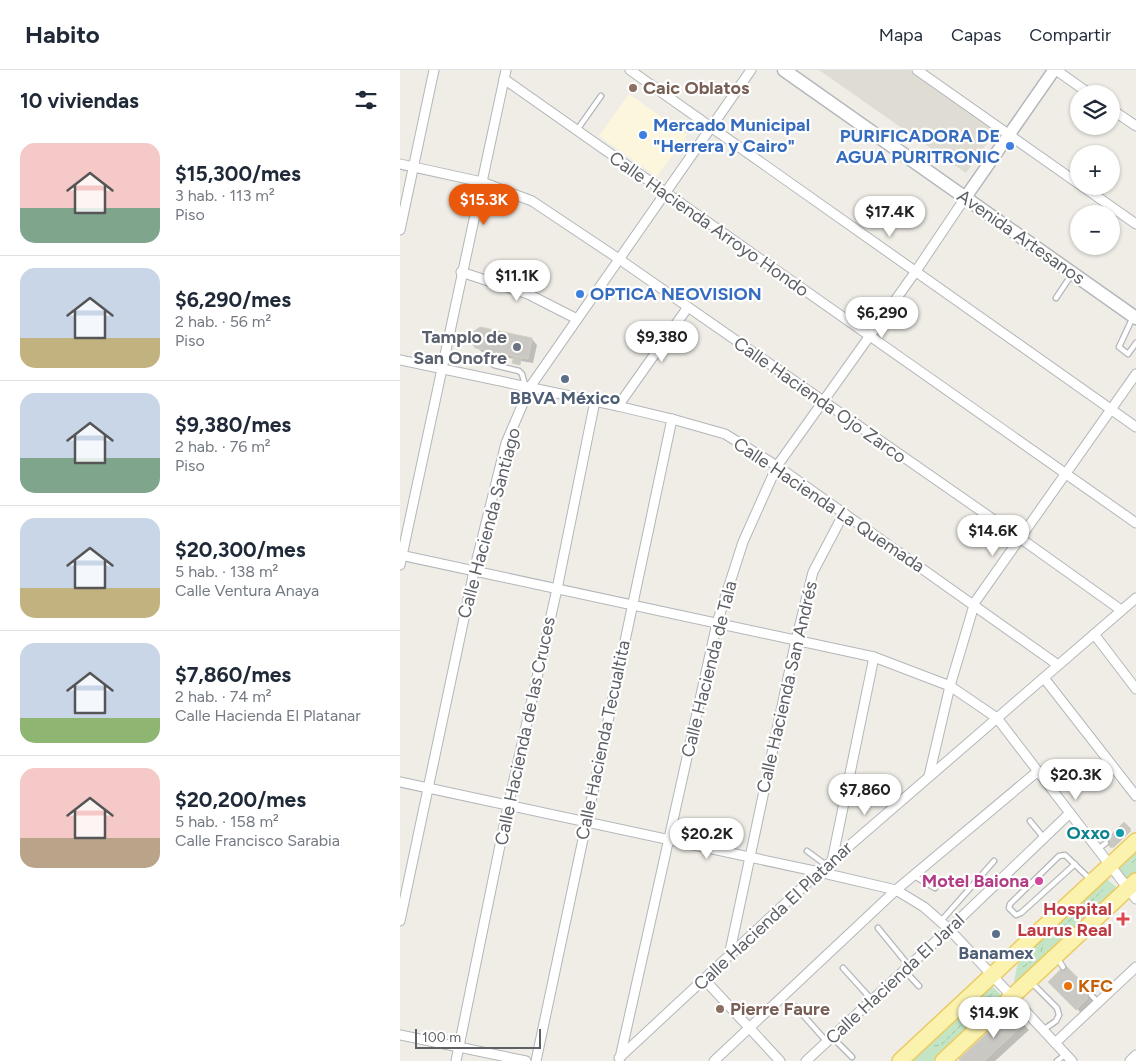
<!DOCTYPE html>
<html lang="es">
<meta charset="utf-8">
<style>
:root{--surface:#fff;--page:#f2f2f3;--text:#1f2937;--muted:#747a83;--line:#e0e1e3;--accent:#ea580c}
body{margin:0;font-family:Figtree,sans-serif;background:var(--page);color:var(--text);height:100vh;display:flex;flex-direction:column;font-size:19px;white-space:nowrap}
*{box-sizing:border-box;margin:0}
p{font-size:16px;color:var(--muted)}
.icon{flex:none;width:28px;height:28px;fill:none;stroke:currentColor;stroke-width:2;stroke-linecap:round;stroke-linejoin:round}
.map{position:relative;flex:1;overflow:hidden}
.details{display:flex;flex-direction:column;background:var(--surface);width:400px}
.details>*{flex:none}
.tools{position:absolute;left:670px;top:15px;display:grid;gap:10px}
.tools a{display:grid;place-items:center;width:50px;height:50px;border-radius:50%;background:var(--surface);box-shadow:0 1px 4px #0004;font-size:25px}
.scale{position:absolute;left:15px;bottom:12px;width:126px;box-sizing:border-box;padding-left:5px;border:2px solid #5d6165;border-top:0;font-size:14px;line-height:18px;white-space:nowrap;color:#5d6165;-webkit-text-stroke:4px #fff;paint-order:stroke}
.price{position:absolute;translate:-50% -42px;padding:0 11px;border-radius:18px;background:#fff;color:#222;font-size:16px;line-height:32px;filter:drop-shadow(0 1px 2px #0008)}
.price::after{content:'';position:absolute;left:50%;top:30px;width:15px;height:11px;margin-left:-8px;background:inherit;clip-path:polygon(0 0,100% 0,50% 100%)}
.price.on{background:var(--accent);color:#fff}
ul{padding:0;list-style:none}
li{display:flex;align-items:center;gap:15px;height:125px;padding:0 20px}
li+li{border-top:1px solid var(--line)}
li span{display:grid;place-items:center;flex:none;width:140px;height:100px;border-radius:15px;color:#555}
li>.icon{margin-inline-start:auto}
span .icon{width:60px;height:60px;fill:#fffc;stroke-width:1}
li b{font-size:21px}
h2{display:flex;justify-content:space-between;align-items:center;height:60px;padding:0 20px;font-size:21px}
header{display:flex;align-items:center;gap:30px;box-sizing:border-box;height:70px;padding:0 25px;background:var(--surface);border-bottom:1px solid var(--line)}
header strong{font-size:24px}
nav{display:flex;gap:28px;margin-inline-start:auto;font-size:18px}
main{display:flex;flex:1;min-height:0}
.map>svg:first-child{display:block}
.commercial{fill:#fcf6dd}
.education{fill:#dfdcd4}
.green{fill:#c3e5c5}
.shadow{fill:#0003}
.building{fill:#cac8c2;stroke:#d3cfc4}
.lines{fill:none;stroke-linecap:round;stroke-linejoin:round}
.service-casing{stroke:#b3b6ba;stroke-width:7}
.minor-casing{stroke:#b3b6ba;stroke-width:11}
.tertiary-casing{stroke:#b3b6ba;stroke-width:14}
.secondary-casing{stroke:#b4b8bc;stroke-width:15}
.primary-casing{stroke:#ebca62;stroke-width:18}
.path{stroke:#9bc3a8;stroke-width:1;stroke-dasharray:5 2.5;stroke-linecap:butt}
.service{stroke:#fff;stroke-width:4.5}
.minor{stroke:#fff;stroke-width:9}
.tertiary{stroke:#fff;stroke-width:11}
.secondary{stroke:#fff;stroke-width:12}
.primary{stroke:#fbf2ae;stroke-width:15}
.education-dot{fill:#8d6e63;stroke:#fff;stroke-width:2}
.shop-dot{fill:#3f7fe0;stroke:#fff;stroke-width:2}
.worship-dot{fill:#6b7280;stroke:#fff;stroke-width:2}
.service-dot{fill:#5c6f8a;stroke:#fff;stroke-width:2}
.culture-dot{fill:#0f9aa8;stroke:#fff;stroke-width:2}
.hotel-dot{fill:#d1479c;stroke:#fff;stroke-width:2}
.health-dot{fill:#e0444e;stroke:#fff;stroke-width:2}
.food-dot{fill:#e8710a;stroke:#fff;stroke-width:2}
.labels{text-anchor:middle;stroke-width:4.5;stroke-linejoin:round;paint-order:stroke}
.education-label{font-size:18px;font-weight:bold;fill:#785e54;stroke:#fff;text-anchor:start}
.shop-label{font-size:18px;font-weight:bold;fill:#366cbe;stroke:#fff;text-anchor:start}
.street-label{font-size:18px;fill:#5d6165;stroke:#fff}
.worship-label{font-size:18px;font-weight:bold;fill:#5b616d;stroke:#fff;text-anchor:end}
.service-label{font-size:18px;font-weight:bold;fill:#4e5e75;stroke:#fff}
.culture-label{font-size:18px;font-weight:bold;fill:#0d838f;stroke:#fff;text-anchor:end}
.hotel-label{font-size:18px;font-weight:bold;fill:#b23c85;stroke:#fff;text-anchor:end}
.health-label{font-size:18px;font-weight:bold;fill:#be3a42;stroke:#fff;text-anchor:end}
.food-label{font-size:18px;font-weight:bold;fill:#c56008;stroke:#fff;text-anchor:start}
</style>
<header>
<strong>Habito</strong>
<nav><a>Mapa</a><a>Capas</a><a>Compartir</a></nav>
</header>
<main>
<section class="details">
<h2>10 viviendas<svg class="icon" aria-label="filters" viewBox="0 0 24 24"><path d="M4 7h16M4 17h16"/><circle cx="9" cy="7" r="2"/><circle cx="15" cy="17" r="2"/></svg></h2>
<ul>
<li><span style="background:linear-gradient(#f6c9c9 65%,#7fa58c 0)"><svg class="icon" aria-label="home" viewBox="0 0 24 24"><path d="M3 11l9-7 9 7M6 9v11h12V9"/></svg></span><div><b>$15,300/mes</b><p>3 hab. · 113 m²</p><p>Piso</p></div></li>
<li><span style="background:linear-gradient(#c9d6e8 70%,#c2b280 0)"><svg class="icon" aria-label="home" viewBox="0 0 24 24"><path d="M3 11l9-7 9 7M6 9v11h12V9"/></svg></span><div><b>$6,290/mes</b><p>2 hab. · 56 m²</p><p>Piso</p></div></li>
<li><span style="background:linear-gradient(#c9d6e8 65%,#7fa58c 0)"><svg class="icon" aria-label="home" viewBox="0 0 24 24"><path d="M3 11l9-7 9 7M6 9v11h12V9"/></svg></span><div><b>$9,380/mes</b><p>2 hab. · 76 m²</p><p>Piso</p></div></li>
<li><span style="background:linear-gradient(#c9d6e8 70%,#c2b280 0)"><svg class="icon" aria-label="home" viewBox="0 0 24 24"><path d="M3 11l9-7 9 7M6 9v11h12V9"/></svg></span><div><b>$20,300/mes</b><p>5 hab. · 138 m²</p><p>Calle Ventura Anaya</p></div></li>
<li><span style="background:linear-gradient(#c9d6e8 75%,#8fb573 0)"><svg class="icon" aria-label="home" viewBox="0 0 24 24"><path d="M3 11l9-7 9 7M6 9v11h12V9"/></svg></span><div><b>$7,860/mes</b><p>2 hab. · 74 m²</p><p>Calle Hacienda El Platanar</p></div></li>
<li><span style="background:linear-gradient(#f6c9c9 70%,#b9a48a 0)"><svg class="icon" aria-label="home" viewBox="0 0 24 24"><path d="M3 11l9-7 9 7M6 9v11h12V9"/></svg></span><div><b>$20,200/mes</b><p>5 hab. · 158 m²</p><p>Calle Francisco Sarabia</p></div></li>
</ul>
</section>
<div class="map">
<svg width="736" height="991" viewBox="0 0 736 991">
<rect width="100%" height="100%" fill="#efede6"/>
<!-- commercial -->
<polygon class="commercial" points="229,24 287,65 257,107 199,66"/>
<!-- education -->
<polygon class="education" points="419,0 509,0 596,60 566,103"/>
<!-- green -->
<g class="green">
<polygon points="736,782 736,801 726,811 717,800"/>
<polygon points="704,810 708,810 716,817 715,819 616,913 614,912 617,896 631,874"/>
<polygon points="590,914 603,927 533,991 506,991"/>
</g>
<!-- shadow -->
<g class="shadow">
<polygon points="80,258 132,269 137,275 133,293 121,291 120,295 115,294 114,289 82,282 76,277"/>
<polygon points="724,754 731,761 713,778 707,771"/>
<polygon points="650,912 698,929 682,944"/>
<polygon points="617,947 629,960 595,991 562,991"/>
</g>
<!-- building -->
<g class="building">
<polygon points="80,257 132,268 128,289 75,278 71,271 73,262"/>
<polygon points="114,286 121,287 120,295 112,293"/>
<polygon points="724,752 731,759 711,778 705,771"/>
<polygon points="665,895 693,923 676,940 648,912"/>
<polygon points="612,940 624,954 584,991 560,991 559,989"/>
</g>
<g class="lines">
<defs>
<g id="service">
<polyline points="177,60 201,26"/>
<polyline points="656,228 672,204"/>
<polyline points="733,247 719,277 728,284 736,273"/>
<polyline points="94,295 119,301 122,304 125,315"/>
<polyline points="630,751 644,768"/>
<polyline points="698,779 706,773"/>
<polyline points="407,781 426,795"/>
<polyline points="675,794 621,843 616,845 609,838 610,834 659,786 665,785 691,810"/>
<polyline points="514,806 535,818"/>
<polyline points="541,851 594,791"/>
<polyline points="478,858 509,896"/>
<polyline points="658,889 663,897"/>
<polyline points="443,898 472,930"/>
<polyline points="504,900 519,916"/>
<polyline points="631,912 657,938 659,945 656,951 643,960"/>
<polyline points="691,925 698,932"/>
<polyline points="396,937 427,972"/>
<polyline points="432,967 452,987"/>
<polyline points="657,991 666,984"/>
</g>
<g id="minor">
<polyline points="230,0 736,357"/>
<polyline points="517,0 679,114"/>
<polyline points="656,0 690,24"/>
<polyline points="104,9 736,453"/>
<polyline points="711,39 736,56"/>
<polyline points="0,94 82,112 132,131 219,189 620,468 721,540"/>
<polyline points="682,116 736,154"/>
<polyline points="0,160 34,0"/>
<polyline points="61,202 128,224 177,249"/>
<polyline points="0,290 218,336 272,349 325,364 377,396 658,595"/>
<polyline points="218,336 288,237"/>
<polyline points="0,485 474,587 550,616 597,648 736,829"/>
<polyline points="0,495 106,0"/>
<polyline points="694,564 736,619"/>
<polyline points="644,608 736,726"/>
<polyline points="529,706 550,616 575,532 736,304"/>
<polyline points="0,712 419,802 496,820 524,837 549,859 672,991"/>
<polyline points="432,791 474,587"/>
<polyline points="0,851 74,501 106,373 130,317 351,0"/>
<polyline points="329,886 396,570 413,502 444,443"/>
<polyline points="304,909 380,991"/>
<polyline points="0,965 126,991"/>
<polyline points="655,973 736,897"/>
<polyline points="219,988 419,802 736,528"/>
<polyline points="220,988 317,553 343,472 377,396 516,201 565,128"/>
<polyline points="56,991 108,736 157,519 195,331"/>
<polyline points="136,991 272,349"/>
<polyline points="314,991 496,820 638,701"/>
<polyline points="406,991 549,859 670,743"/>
<polyline points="730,991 736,985"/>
</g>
<polyline id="tertiary" points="565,128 654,0"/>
<polyline id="secondary" points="384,0 736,248"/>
<g id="primary">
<polyline points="500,991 736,771"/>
<polyline points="543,991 736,811"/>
</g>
</defs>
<!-- service casing -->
<use href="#service" class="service-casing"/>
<!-- minor casing -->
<use href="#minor" class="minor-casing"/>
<!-- tertiary casing -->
<use href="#tertiary" class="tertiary-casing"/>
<!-- secondary casing -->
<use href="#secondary" class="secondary-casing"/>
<!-- primary casing -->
<use href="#primary" class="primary-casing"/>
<!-- path -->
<g class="path">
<polyline points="732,793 736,789"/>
<polyline points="657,862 703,820"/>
<polyline points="641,882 643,874"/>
<polyline points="623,897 633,890"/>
<polyline points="534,976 541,975 595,921"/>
</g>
<!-- service -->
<use href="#service" class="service"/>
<!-- minor -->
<use href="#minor" class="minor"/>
<!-- tertiary -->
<use href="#tertiary" class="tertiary"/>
<!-- secondary -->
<use href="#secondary" class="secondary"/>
<!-- primary -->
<use href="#primary" class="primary"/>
</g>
<!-- markers -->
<g class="education-dot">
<circle cx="233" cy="18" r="5"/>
<circle cx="320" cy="939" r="5"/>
</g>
<g class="shop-dot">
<circle cx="243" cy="65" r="5"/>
<circle cx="610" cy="76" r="5"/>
<circle cx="180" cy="224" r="5"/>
</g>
<circle class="worship-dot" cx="117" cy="277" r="5"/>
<g class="service-dot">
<circle cx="165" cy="309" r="5"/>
<circle cx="596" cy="864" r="5"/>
</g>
<circle class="culture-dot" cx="720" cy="763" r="5"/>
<circle class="hotel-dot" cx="639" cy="811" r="5"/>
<path class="health-dot" d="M720.5 841.5h5v5h5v5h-5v5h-5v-5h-5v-5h5z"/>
<circle class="food-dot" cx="668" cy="916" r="5"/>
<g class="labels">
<!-- education labels -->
<g class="education-label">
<text x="243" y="24">Caic Oblatos</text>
<text x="330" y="945">Pierre Faure</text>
</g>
<!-- shop labels -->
<g class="shop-label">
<text x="253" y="61">Mercado Municipal<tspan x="253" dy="21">"Herrera y Cairo"</tspan></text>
<text x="600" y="72" text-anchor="end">PURIFICADORA DE<tspan x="600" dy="21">AGUA PURITRONIC</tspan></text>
<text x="190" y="230">OPTICA NEOVISION</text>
</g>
<!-- street labels -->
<g class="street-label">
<text transform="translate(309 154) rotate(35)" y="6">Calle Hacienda Arroyo Hondo</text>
<text transform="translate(621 167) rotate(35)" y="6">Avenida Artesanos</text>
<text transform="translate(420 330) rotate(35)" y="6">Calle Hacienda Ojo Zarco</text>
<text transform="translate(429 435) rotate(34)" y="6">Calle Hacienda La Quemada</text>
<text transform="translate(89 453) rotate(-75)" y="6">Calle Hacienda Santiago</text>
<text transform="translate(309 599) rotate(-76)" y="6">Calle Hacienda de Tala</text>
<text transform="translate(387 617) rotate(-77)" y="6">Calle Hacienda San Andrés</text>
<text transform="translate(125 661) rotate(-78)" y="6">Calle Hacienda de las Cruces</text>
<text transform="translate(203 670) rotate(-78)" y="6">Calle Hacienda Tecualtita</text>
<text transform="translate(373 846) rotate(-43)" y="6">Calle Hacienda El Platanar</text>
<text transform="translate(495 909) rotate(-43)" y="6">Calle Hacienda El Jaral</text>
</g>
<!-- worship labels -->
<g class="worship-label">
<text x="107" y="273">Tamplo de<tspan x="107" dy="21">San Onofre</tspan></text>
</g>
<!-- service labels -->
<g class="service-label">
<text x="165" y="334">BBVA México</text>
<text x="596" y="889">Banamex</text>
</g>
<!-- culture labels -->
<g class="culture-label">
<text x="710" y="769">Oxxo</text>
</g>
<!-- hotel labels -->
<g class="hotel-label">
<text x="629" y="817">Motel Baiona</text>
</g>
<!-- health labels -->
<g class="health-label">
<text x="712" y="845">Hospital<tspan x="712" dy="21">Laurus Real</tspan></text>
</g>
<!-- food labels -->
<g class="food-label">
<text x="678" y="922">KFC</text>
</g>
</g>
</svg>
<div class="tools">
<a><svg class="icon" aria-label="layers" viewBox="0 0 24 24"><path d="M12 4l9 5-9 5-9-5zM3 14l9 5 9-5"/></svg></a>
<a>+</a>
<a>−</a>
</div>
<div class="scale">100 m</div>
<b class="price on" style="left:84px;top:156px">$15.3K</b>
<b class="price" style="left:490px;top:168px">$17.4K</b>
<b class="price" style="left:117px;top:232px">$11.1K</b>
<b class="price" style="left:482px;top:269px">$6,290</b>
<b class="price" style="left:262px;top:293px">$9,380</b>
<b class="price" style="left:593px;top:487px">$14.6K</b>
<b class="price" style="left:676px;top:731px">$20.3K</b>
<b class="price" style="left:465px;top:746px">$7,860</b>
<b class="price" style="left:307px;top:790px">$20.2K</b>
<b class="price" style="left:594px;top:969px">$14.9K</b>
</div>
</main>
